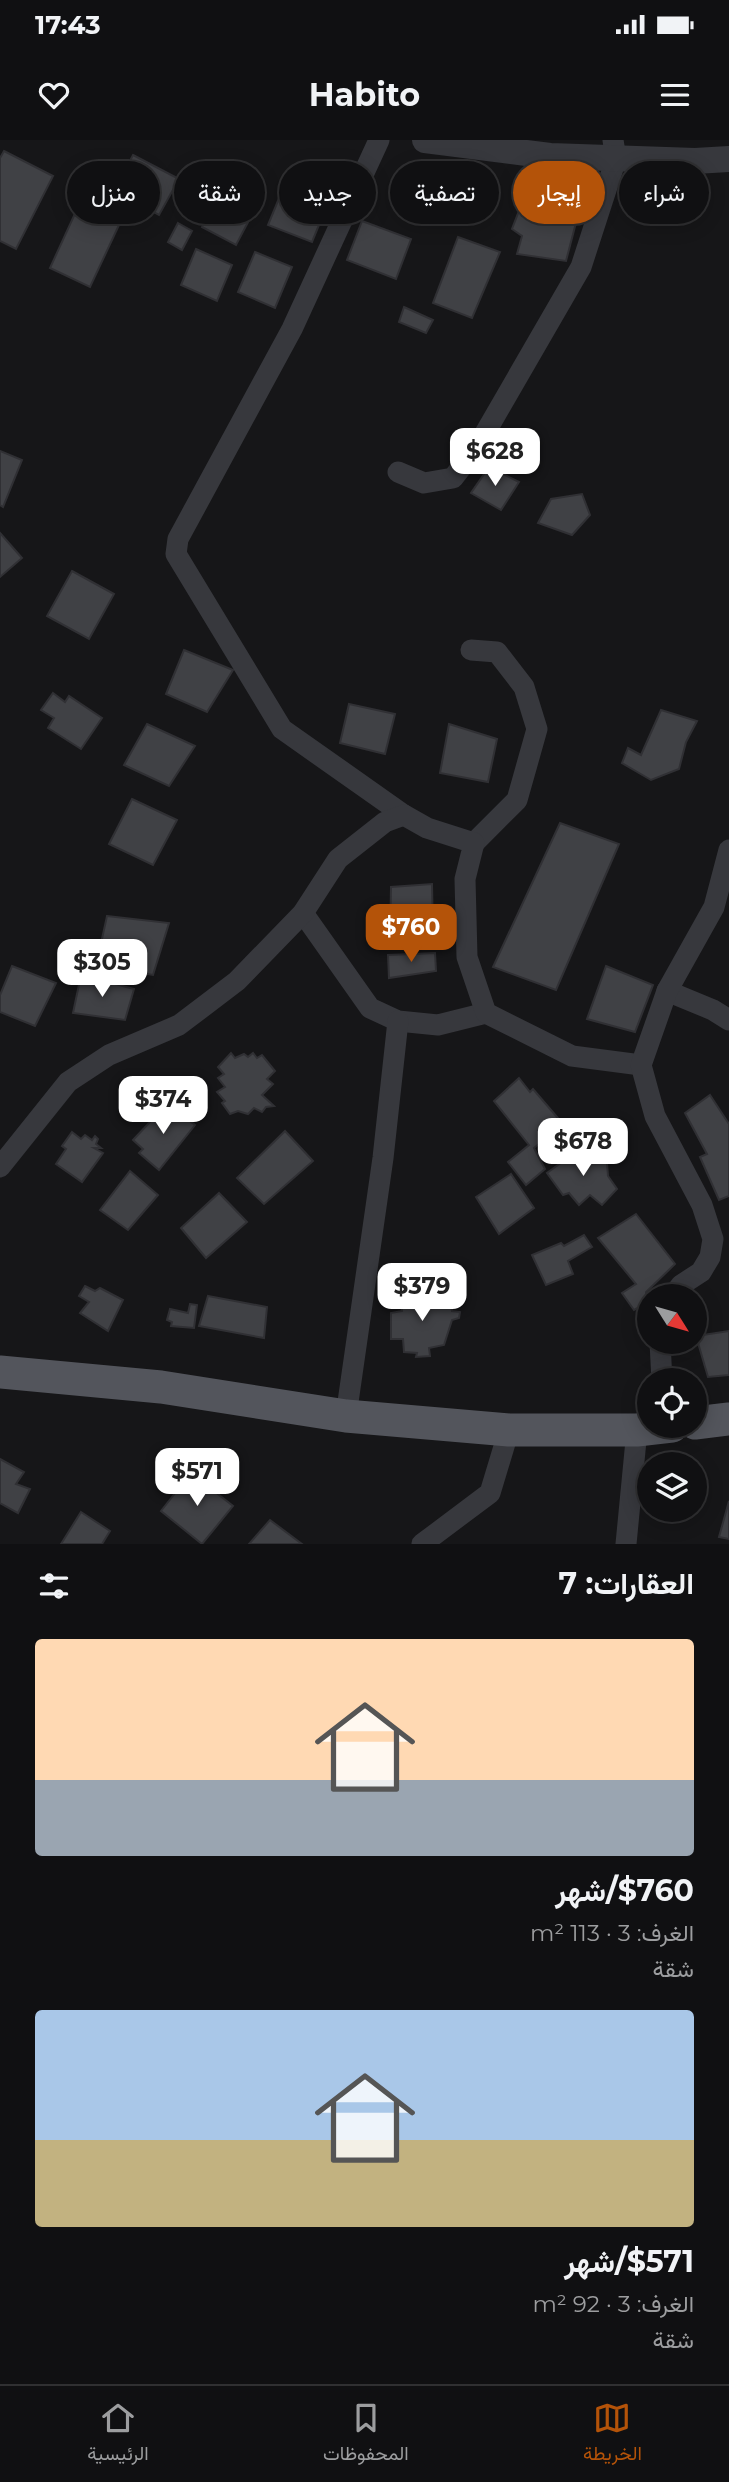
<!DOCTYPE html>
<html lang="ar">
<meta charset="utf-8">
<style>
:root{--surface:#101012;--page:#19191b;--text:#f1f3f6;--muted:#9c9d9f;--line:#303032;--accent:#b45309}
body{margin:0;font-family:Montserrat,Vazirmatn,sans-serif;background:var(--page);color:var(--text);direction:rtl;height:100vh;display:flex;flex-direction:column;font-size:26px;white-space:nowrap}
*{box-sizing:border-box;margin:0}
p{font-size:23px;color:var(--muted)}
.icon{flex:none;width:38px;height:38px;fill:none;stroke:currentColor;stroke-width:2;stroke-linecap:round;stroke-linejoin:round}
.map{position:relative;height:1404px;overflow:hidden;direction:ltr}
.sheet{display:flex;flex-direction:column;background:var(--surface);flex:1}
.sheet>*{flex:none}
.banner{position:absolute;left:21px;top:21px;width:688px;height:63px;direction:rtl;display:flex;gap:14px}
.needle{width:46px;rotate:127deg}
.tools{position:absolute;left:637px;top:1144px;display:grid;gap:14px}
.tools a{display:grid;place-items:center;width:70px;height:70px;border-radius:50%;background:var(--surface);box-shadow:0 4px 18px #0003,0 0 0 2px var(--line);font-size:35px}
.price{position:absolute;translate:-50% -60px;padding:0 16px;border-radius:14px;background:#fff;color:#222;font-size:23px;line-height:46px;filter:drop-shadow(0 2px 4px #0008)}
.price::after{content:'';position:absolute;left:50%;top:42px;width:21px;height:16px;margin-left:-10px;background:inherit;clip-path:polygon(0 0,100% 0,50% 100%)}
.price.active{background:var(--accent);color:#fff}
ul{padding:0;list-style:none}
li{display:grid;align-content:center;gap:14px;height:371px;padding:0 35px}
li span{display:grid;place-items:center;height:217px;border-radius:7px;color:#555}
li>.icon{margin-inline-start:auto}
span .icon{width:126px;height:126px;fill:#fffc;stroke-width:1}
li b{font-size:30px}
h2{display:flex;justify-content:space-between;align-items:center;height:84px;padding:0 35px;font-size:30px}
.chip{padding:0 24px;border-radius:32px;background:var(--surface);box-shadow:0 4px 18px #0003,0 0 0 2px var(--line);font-size:24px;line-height:63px}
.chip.active{background:var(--accent);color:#fff}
.status{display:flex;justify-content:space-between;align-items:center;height:49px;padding:0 35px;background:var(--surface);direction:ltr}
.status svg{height:19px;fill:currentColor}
header{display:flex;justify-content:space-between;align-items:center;height:91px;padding:0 35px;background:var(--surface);font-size:32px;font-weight:700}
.tabs{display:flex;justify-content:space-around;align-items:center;height:98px;border-top:2px solid var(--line);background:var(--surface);font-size:19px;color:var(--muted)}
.tabs a{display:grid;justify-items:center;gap:4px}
.tabs .active{color:var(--accent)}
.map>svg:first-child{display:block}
.building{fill:#404145;stroke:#303034;stroke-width:2}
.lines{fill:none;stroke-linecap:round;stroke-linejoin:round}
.minor{stroke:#37383d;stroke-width:21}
.tertiary{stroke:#37383d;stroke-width:26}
.primary{stroke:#53555c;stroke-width:33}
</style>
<div class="status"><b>17:43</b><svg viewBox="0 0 49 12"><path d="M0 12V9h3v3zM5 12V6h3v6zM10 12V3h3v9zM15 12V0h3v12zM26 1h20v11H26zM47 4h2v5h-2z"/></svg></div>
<header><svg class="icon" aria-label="menu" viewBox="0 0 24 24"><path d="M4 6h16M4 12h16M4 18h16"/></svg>Habito<svg class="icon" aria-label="heart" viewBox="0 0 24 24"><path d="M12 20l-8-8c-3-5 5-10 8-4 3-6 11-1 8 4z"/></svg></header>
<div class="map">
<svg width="729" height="1404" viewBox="0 0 729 1404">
<rect width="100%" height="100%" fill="#161618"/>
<!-- building -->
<g class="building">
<polygon points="4,11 53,36 16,109 0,101 0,18"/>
<polygon points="133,15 179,39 159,75 114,51"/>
<polygon points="529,45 584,52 566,121 517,114 522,96 512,89"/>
<polygon points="221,51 255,69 236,105 202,87"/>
<polygon points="282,51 326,68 312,102 268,85"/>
<polygon points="78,67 119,85 90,147 50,128"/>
<polygon points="362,81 411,99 396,139 347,120"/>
<polygon points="178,83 192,91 182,110 168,102"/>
<polygon points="458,97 500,112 472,178 433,163"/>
<polygon points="196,109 232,125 217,161 181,145"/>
<polygon points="255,112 292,127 275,168 238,152"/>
<polygon points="404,167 433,180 426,193 399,182"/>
<polygon points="0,311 22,320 3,367 0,365"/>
<polygon points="489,327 519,342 501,370 471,353"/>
<polygon points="582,354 590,375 572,395 538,383 551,359"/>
<polygon points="0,393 22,418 0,437"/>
<polygon points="72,431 114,454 89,499 47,476"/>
<polygon points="184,510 233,530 207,572 166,554"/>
<polygon points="53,553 65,562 69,556 102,578 81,609 48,588 54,578 41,570"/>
<polygon points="349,564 395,574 385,614 340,603"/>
<polygon points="661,570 697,581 686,602 679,629 651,640 622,623 628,608 641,615"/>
<polygon points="147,584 195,606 169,646 124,625"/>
<polygon points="449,584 497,599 488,642 440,633"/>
<polygon points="132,659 177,680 153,725 109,704"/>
<polygon points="560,683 619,704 556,850 493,827"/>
<polygon points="432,744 433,792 390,800 391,747"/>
<polygon points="107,776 169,783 153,835 96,826"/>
<polygon points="435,813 436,831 389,838 388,815"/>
<polygon points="12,826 56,843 35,886 0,872 0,855"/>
<polygon points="606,826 653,845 635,892 587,879"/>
<polygon points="81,835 134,849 125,880 73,873"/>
<polygon points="231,913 235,918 244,914 248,917 253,913 257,918 262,915 275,931 267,939 273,944 262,955 274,966 266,967 262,972 254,968 248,974 238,971 230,974 222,963 225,961 217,952 225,947 218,938 224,934 218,927"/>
<polygon points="519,938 530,952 533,949 563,984 534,1008 545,1029 526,1045 508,1022 529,1005 494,961"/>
<polygon points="710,955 729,984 729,1056 719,1060 700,1017 707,1014 685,973"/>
<polygon points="167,964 195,985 159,1030 139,1013 143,1009 133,1000"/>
<polygon points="285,991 313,1021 264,1064 237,1038"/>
<polygon points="72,992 81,999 85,995 92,1000 95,996 98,999 96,1004 101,1008 94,1008 103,1013 82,1042 56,1024 66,1009 62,1006"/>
<polygon points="584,1006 590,1018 597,1015 607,1023 608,1036 617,1049 602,1065 590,1055 579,1065 569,1053 563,1055 547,1033"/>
<polygon points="130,1031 158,1055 128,1090 100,1070"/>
<polygon points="511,1034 534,1068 499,1094 476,1057"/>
<polygon points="219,1053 247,1082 206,1118 181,1088"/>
<polygon points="636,1074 675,1124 646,1152 649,1162 634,1170 622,1153 636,1144 598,1098"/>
<polygon points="584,1095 592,1107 568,1121 573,1134 546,1145 532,1115 561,1103 564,1106"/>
<polygon points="85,1146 95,1151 100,1148 123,1160 108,1191 80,1173 89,1162 79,1156"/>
<polygon points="432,1152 433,1158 451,1163 452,1171 460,1172 459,1178 452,1180 444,1205 429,1208 430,1216 416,1217 417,1213 404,1212 403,1199 391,1199 391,1173 402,1171 400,1156"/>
<polygon points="208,1156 267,1167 264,1198 199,1186"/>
<polygon points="190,1164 197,1165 194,1188 171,1186 172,1182 167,1180 170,1169 188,1173"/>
<polygon points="729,1191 729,1235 708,1237 696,1196"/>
<polygon points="0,1319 24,1332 16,1344 30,1349 18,1373 0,1363"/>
<polygon points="191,1333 233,1366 202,1404 161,1371"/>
<polygon points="729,1361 729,1399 719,1397"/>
<polygon points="81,1372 110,1391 102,1404 61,1404"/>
<polygon points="270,1380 302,1404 249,1404"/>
</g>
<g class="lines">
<!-- minor -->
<g class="minor">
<polyline points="379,0 292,189 178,399 176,414 282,589 404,675"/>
<polyline points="398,332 424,343 453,338 477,307 581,127 616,19 613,0"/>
<polyline points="471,510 497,512 524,547 537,589 517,660 474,703"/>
<polyline points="303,773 370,868 398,881 438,885 486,873"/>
<polyline points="667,851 713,870 729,880"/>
<polyline points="0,1027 68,942 109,915 179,885 237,841 303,773 338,719 385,682 404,675 427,688 474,703 465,739 467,817 486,873 572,916 641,925"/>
<polyline points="672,1157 681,1145 701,1132 710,1117 713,1099 702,1065 655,976 641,925 667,851 714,767 729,710"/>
<polyline points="660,1202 662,1241"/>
<polyline points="346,1276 383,1018 398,881"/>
<polyline points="422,1404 490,1353 509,1290"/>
<polyline points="626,1404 637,1290"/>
</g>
<!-- tertiary -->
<polyline class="tertiary" points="425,0 550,16 695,21 729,19"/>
<!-- primary -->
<g class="primary">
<polyline points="0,1232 161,1247 346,1276 509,1290 637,1290 672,1286"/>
<polyline points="695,1283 729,1279"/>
</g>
</g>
</svg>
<div class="tools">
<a><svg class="needle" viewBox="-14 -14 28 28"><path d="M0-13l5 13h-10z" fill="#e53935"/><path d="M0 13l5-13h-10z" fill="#9c9d9f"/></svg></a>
<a><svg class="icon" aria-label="locate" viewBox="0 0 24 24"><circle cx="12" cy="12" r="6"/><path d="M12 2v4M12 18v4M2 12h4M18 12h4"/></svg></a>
<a><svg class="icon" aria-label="layers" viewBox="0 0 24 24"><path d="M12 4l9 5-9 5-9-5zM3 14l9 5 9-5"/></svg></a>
</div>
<b class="price" style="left:495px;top:348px">$628</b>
<b class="price active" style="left:411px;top:824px">$760</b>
<b class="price" style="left:102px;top:859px">$305</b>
<b class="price" style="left:163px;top:996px">$374</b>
<b class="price" style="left:583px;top:1038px">$678</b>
<b class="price" style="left:422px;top:1183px">$379</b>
<b class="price" style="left:197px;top:1368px">$571</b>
<div class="banner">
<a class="chip">شراء</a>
<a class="chip active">إيجار</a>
<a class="chip">تصفية</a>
<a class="chip">جديد</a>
<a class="chip">شقة</a>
<a class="chip">منزل</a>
</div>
</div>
<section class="sheet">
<h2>العقارات: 7<svg class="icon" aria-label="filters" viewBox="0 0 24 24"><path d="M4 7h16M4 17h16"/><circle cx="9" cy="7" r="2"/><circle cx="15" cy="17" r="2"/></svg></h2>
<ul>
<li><span style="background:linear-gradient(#ffd9b3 65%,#9aa5b1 0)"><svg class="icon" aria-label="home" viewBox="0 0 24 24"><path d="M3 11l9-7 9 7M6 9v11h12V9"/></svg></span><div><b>$760/شهر</b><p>الغرف: 3 · 113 m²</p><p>شقة</p></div></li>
<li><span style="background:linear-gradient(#a9c7e8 60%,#c2b280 0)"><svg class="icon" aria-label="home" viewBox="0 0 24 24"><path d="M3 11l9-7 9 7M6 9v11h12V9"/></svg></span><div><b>$571/شهر</b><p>الغرف: 3 · 92 m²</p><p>شقة</p></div></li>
</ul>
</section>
<nav class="tabs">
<a class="active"><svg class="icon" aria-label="map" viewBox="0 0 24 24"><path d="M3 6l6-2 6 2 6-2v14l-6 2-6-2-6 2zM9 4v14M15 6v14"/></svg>الخريطة</a>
<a><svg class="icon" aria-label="saved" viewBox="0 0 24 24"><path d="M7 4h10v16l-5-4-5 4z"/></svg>المحفوظات</a>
<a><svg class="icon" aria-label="home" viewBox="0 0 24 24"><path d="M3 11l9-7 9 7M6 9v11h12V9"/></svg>الرئيسية</a>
</nav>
